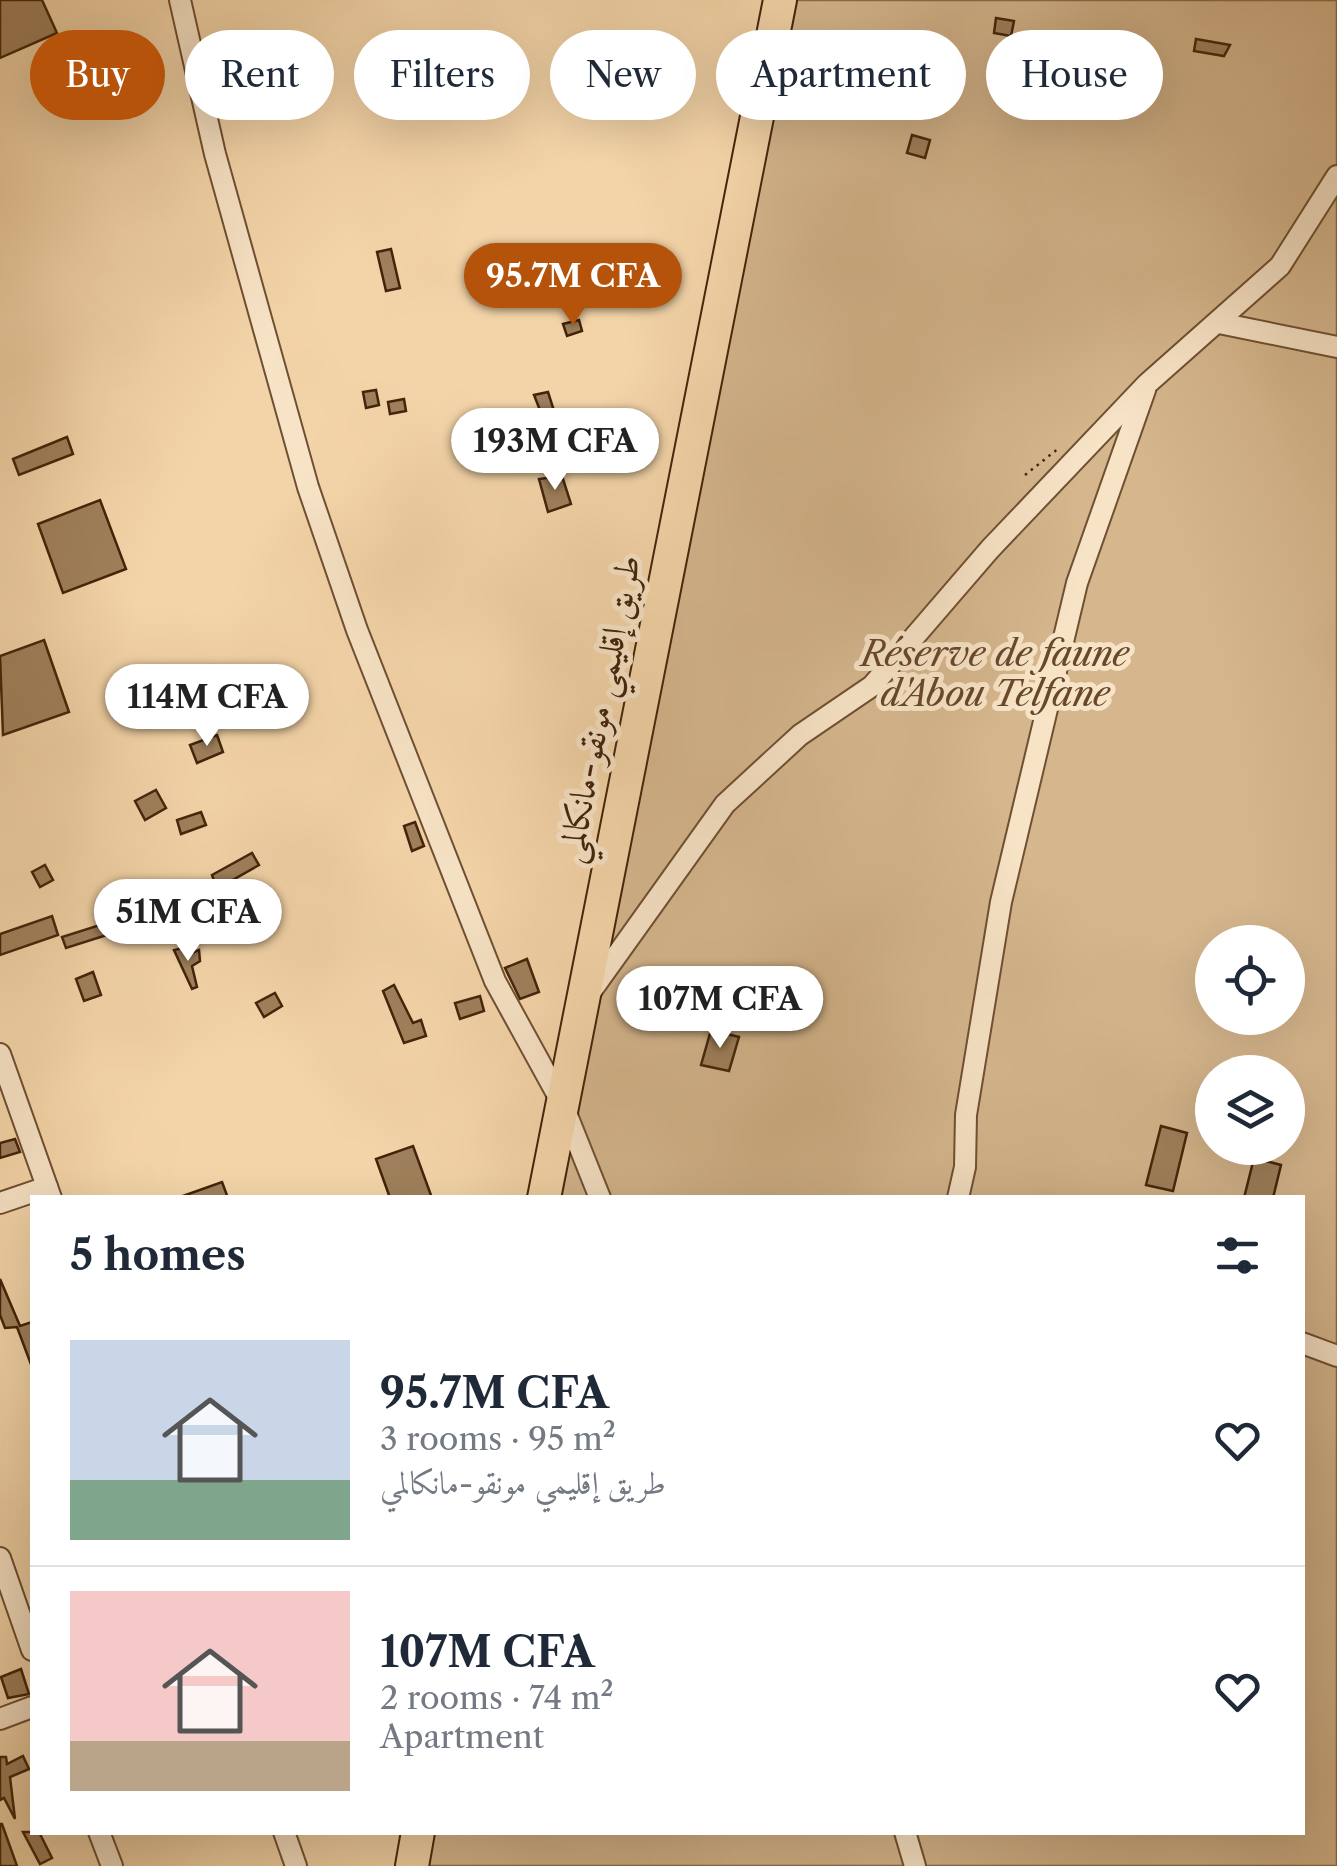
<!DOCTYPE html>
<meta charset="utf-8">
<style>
:root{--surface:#fff;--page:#f2f2f3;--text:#1f2937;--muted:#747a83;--line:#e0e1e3;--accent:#b45309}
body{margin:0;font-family:"Libre Caslon Text",Amiri,serif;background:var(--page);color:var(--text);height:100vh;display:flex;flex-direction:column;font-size:38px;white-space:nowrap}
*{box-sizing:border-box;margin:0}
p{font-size:32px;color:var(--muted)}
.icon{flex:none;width:55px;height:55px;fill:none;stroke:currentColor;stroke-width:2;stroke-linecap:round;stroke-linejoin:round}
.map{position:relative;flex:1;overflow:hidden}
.details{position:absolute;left:30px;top:1195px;width:1275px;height:640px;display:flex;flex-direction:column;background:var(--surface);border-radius:0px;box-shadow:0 10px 40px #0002}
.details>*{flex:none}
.banner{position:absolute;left:30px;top:30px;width:1278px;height:90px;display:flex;gap:20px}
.controls{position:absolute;left:1195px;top:925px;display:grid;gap:20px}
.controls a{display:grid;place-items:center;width:110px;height:110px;border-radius:50%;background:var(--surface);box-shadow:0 10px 40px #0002;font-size:50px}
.price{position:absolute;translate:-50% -85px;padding:0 22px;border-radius:35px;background:#fff;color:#222;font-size:32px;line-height:65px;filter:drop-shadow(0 2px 5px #0008)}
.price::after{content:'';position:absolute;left:50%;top:60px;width:30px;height:22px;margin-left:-15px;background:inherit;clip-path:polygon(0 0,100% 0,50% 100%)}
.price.on{background:var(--accent);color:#fff}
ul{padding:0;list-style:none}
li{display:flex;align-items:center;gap:30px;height:250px;padding:0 40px}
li+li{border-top:2px solid var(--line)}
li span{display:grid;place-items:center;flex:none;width:280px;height:200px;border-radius:0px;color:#555}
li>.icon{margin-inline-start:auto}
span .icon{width:120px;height:120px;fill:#fffc;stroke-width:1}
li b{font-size:42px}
h2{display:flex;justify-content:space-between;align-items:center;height:120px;padding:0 40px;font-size:42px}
.tag{padding:0 35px;border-radius:45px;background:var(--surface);box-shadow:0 10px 40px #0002;font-size:35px;line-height:90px}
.tag.on{background:var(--accent);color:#fff}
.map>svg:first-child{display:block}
.green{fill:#d5b68d;stroke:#8c6d4c;stroke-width:2.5;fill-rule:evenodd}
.building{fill:#9f805c;stroke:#43240a;stroke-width:2.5}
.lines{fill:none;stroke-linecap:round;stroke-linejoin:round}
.minor-casing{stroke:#6f5032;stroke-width:24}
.trunk-casing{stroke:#43240a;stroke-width:36}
.path{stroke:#43240a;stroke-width:2.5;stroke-dasharray:2.5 5;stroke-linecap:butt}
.minor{stroke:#f7e3c6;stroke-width:20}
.trunk{stroke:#f3d4a8;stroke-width:32}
.labels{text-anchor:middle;stroke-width:10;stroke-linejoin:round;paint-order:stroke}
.park-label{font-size:35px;font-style:italic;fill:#68482b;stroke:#f7e3c6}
.street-label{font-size:35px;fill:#43240a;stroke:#f7e3c6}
</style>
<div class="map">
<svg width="1337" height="1866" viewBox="0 0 1337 1866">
<rect width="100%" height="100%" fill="#f3d4a8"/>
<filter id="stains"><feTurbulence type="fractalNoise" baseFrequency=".002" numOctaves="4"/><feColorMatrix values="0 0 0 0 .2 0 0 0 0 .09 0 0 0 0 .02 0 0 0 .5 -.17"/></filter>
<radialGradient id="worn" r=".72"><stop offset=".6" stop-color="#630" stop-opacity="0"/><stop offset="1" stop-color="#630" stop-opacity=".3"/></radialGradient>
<!-- green -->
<path class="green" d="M780,0H1337V1866H412L419,1832H1302V1198L544,1197ZM1212,942H1288V1018H1212ZM1212,1072H1288V1148H1212Z"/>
<!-- building -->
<g class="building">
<polygon points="0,0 42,0 57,33 0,58"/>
<polygon points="996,18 1014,21 1011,36 994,33"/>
<polygon points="1196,39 1230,45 1224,56 1194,51"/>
<polygon points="912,135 930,140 925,158 907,153"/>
<polygon points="391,249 400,288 386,291 377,252"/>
<polygon points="579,320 582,331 567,336 563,324"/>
<polygon points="376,390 379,405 366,408 363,392"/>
<polygon points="548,392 555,414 543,418 534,395"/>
<polygon points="404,399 406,411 390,414 388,402"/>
<polygon points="67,437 73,454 19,475 13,459"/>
<polygon points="562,476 571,504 548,512 539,479"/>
<polygon points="100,500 126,569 63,593 38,524"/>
<polygon points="44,640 69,712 3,735 0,656"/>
<polygon points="217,735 223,752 197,763 190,745"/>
<polygon points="156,790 166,808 145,820 135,801"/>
<polygon points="201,812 206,825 181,834 177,820"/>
<polygon points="415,822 424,846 412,851 404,826"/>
<polygon points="252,853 259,865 217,889 212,875"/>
<polygon points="45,865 53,880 40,887 32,872"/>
<polygon points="52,916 58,935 0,955 0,934"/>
<polygon points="103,924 107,935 66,948 62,937"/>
<polygon points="187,947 189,954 199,950 200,961 192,966 197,987 192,989 174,950"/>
<polygon points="527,959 539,992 520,999 505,968"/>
<polygon points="93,972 101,995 84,1001 76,979"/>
<polygon points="394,985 413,1023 421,1020 426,1036 404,1043 383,991"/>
<polygon points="275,993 282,1006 264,1017 256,1003"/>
<polygon points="480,996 484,1011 460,1019 455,1003"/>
<polygon points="711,1030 739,1037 729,1071 701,1065"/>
<polygon points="1161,1126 1187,1133 1173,1191 1146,1185"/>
<polygon points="15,1139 20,1152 0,1158 0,1143"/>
<polygon points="413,1146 432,1198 390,1198 376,1159"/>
<polygon points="1254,1158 1281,1165 1273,1198 1244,1198"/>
<polygon points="222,1182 228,1198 183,1198 183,1196"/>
<polygon points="0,1279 20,1326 32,1322 32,1367 17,1327 5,1328 0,1315"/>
<polygon points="21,1669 29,1694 8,1698 1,1677"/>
<polygon points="23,1756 29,1769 10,1777 15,1819 4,1798 0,1800 0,1757 6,1757 7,1764"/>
<polygon points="0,1824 2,1824 17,1866 0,1866"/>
<polygon points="23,1832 39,1832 52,1858 40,1864"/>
</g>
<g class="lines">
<defs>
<g id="minor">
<polyline points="180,0 215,154 308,487 357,630 495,981 562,1103 600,1198"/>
<polyline points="1219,323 1337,347"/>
<polyline points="589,994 725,804 800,735 872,686 990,549 1147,384 1280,266 1337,176"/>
<polyline points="0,1054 51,1198"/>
<polyline points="958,1198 965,1167 966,1115 1001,902 1077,583 1145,390"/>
<polyline points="0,1203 47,1187"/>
<polyline points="1302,1343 1337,1356"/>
<polyline points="0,1558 32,1650"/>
<polyline points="0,1719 32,1707"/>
<polyline points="99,1832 112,1866"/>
<polyline points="284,1832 296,1866"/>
<polyline points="905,1832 915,1866"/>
</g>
<g id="trunk">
<polyline points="544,1198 780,0"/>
<polyline points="412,1866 418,1832"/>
</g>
</defs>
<!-- minor casing -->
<use href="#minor" class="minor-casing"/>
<!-- trunk casing -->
<use href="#trunk" class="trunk-casing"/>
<!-- path -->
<polyline class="path" points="1025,475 1059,448"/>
<!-- minor -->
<use href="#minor" class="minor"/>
<!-- trunk -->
<use href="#trunk" class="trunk"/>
</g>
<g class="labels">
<!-- park labels -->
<g class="park-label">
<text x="995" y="666">Réserve de faune<tspan x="995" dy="40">d'Abou Telfane</tspan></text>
</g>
<!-- street labels -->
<g class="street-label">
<text transform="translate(599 709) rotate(-79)" y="12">طريق إقليمي مونقو-مانكالمي</text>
</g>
</g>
<rect width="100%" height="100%" filter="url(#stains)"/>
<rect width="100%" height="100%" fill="url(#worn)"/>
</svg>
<div class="controls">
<a><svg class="icon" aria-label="locate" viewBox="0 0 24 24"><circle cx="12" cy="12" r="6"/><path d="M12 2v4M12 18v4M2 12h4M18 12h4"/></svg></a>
<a><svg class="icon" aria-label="layers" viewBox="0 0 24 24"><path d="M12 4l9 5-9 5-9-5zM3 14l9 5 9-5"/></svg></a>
</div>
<b class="price on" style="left:573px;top:328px">95.7M CFA</b>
<b class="price" style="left:555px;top:493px">193M CFA</b>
<b class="price" style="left:207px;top:749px">114M CFA</b>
<b class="price" style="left:188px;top:964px">51M CFA</b>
<b class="price" style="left:720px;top:1051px">107M CFA</b>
<div class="banner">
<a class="tag on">Buy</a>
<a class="tag">Rent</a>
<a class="tag">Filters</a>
<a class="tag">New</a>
<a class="tag">Apartment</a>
<a class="tag">House</a>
</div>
<section class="details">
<h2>5 homes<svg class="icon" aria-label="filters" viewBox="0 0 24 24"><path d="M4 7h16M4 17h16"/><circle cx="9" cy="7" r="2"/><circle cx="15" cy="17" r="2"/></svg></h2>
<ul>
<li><span style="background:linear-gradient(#c9d6e8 70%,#7fa58c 0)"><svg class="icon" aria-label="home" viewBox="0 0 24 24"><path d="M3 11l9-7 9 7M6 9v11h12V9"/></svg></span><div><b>95.7M CFA</b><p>3 rooms · 95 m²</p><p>طريق إقليمي مونقو-مانكالمي</p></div><svg class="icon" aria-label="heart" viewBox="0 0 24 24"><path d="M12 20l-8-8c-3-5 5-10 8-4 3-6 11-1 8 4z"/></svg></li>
<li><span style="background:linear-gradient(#f6c9c9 75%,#b9a48a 0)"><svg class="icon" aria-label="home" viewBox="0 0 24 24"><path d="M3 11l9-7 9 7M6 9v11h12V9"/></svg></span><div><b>107M CFA</b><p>2 rooms · 74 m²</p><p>Apartment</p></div><svg class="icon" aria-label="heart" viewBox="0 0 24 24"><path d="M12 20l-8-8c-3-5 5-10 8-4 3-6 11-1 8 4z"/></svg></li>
</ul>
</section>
</div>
